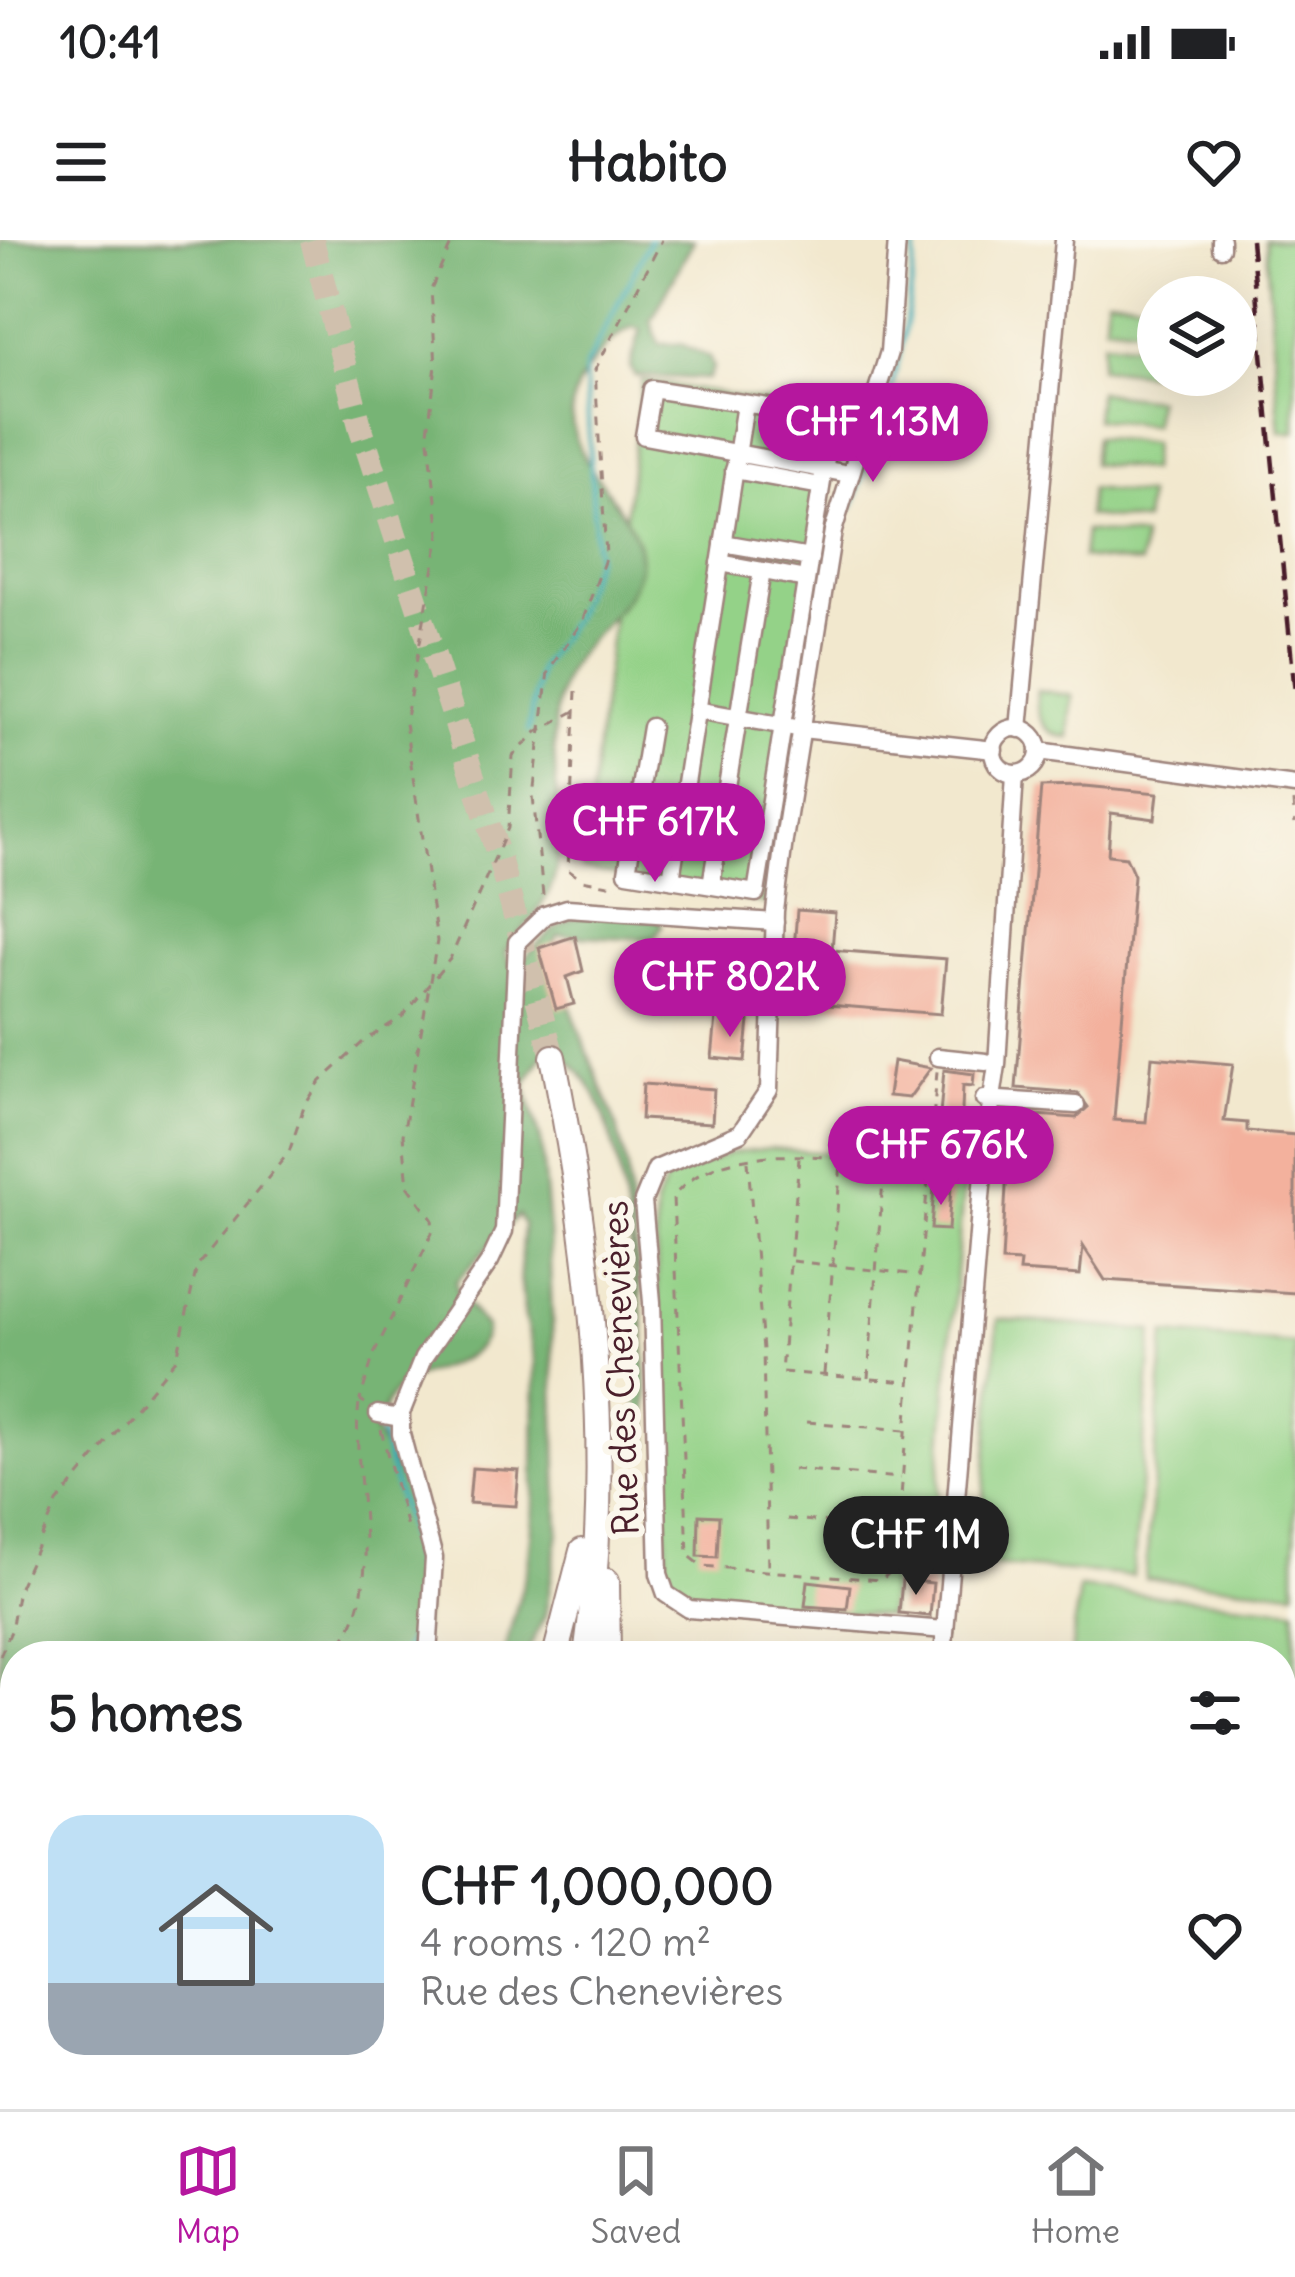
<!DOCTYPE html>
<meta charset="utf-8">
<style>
:root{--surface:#fff;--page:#f6f6f6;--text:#202124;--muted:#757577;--line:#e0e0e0;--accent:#b5179e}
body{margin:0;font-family:Delius,sans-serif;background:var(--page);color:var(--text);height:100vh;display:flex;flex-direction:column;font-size:45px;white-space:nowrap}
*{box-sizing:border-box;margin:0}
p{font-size:39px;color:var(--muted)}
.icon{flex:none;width:66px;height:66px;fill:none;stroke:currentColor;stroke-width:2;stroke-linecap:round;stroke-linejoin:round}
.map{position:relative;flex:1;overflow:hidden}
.side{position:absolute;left:0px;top:1401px;width:1296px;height:468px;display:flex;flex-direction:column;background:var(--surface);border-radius:48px 48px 0 0;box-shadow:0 12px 48px #0002}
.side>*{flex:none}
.controls{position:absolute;left:1137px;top:36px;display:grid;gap:24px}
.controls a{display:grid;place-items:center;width:120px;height:120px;border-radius:50%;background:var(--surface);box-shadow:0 12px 48px #0002;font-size:60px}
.price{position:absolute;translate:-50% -102px;padding:0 27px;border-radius:42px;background:var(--accent);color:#fff;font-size:39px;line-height:78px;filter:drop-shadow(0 3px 6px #0008)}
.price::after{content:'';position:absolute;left:50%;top:72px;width:36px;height:27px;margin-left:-18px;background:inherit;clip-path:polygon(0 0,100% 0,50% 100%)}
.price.selected{background:#222;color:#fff}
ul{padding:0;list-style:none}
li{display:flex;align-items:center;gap:36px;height:300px;padding:0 48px}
li span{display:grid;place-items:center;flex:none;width:336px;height:240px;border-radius:36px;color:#555}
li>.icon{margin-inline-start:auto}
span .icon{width:144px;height:144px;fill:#fffc;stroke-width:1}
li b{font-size:51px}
h2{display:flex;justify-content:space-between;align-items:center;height:144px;padding:0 48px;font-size:51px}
.status{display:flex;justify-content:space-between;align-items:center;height:84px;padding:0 60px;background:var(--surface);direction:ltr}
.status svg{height:33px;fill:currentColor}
header{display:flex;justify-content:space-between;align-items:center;height:156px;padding:0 48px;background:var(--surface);font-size:54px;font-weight:700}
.tab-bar{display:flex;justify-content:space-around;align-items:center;height:168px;border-top:3px solid var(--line);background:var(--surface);font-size:33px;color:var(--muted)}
.tab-bar a{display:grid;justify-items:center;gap:6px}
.tab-bar .selected{color:var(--accent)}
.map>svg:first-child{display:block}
.green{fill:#94d288;stroke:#6f785a;stroke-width:3}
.forest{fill:#77b474;stroke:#606a50;stroke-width:3}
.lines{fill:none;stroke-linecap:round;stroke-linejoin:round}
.stream{stroke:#3bacb7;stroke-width:4.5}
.building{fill:#f3b19d}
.highway-tunnel{stroke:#d0c0ad;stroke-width:24;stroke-dasharray:24 12;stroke-linecap:butt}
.minor-casing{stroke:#9e847c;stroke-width:21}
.major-casing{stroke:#9e847c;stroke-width:26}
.highway-casing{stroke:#9e847c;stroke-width:28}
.path{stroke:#9e847c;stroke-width:3;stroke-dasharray:9 9;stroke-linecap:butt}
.minor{stroke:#fff;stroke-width:16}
.major{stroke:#fff;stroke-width:21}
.highway{stroke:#fff;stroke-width:24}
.rail{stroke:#4a1f2b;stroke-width:4.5;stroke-dasharray:18 9;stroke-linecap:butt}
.labels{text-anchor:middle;stroke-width:12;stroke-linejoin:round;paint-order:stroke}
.street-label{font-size:36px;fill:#4a1f2b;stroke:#fbf7ec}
</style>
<div class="status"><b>10:41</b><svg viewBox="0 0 49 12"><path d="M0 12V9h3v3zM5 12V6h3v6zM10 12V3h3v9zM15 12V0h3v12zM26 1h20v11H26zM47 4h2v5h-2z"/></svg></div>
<header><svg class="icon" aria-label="menu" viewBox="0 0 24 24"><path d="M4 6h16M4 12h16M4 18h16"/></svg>Habito<svg class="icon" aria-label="heart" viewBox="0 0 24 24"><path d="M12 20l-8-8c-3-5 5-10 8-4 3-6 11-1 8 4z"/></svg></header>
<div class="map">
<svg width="1295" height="1869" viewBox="0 0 1295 1869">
<rect width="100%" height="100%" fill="#fbf7ec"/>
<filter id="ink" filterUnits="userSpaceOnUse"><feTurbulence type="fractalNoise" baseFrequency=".00833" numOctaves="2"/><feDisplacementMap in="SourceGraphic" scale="24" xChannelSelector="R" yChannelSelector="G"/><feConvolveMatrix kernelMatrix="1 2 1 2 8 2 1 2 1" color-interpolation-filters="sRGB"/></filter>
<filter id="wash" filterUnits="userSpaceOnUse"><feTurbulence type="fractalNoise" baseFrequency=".004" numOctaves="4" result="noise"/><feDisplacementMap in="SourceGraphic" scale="48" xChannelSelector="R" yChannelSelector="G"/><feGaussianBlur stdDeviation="2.7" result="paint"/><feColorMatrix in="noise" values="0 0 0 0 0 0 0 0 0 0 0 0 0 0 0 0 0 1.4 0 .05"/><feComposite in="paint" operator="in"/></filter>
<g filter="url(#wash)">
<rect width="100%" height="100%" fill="#f2e8ce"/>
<!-- green -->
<g class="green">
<polygon points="1265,0 1295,0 1295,192 1280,192"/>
<polygon points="1107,57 1158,63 1158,90 1105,84"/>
<polygon points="1103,101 1158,107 1158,134 1100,128"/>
<polygon points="642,140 841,174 767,664 582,629"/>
<polygon points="1098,152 1156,159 1153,185 1095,179"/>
<polygon points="1095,197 1152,203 1150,230 1092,224"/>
<polygon points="1090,249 1147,255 1144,282 1087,276"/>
<polygon points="1085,291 1143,297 1140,324 1082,318"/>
<path d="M1037,450L1072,456L1069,498C1043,494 1034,475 1037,450Z"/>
<polygon points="770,908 965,926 931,1338 892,1336 887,1376 687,1358 667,1330 655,965 667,939 730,913"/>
<polygon points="998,1079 1153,1091 1133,1336 978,1324"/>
<polygon points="1165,1094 1295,1104 1295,1351 1145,1339"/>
<polygon points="1079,1348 1295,1369 1295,1514 1281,1513 1281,1416 1071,1416"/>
</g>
<!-- forest -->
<path class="forest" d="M0,0H694L651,81L659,104H681L709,117L713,128L708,139L635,136L630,127L641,89L632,87C613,96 599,114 587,131C529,210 654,268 639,330C627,376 576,400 562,443C541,507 569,572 555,635C549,663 522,690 505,712L510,723H520C574,663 584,672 659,680L662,686L653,699L558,695L550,714L617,888L627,930L644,1091L649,1208L644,1213L636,1207C643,1114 634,948 599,863C590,842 576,828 560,812L544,813L525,845L541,901L549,992L559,1292L545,1376L525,1416H503L528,1326L534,1268L535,1119L525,1079L520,1034L523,984L518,975L456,1042L458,1053L486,1088C483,1125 427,1127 403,1144C387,1155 381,1176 375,1193L418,1268L428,1326L419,1416H15V1854H312L299,1869H0Z"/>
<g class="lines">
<!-- stream -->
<g class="stream">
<path d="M852,268C887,171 909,104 916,0"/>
<polyline points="528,491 539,428 573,378 596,316 585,128 650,0"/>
<path d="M379,1181C391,1258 442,1340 402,1416"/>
<polyline points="253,1869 266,1854"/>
</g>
</g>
<g id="blocks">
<!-- building -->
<g class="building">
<polygon points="1085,546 1158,553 1155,579 1111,573 1108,615 1126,617 1134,635 1114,880 1146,882 1152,817 1233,824 1224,881 1247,883 1247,891 1295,895 1295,1053 1105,1040 1083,1006 1080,1035 1019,1031 1020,1022 1002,1021 1010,873 1076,878 1088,867 1078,853 1016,848 1041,547"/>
<polygon points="797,670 835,673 832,710 946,719 941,774 790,762"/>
<polygon points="575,696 583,731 567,737 574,764 556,769 539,708"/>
<polygon points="716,778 749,781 745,821 712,818"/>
<polygon points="893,821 931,828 909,858 888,856"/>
<polygon points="944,830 974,834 973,846 963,845 960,921 936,919"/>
<polygon points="643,844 714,849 712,883 641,879"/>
<polygon points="934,946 951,947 948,990 931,989"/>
<polygon points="472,1228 519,1231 516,1266 469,1263"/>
<polygon points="699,1275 719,1276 717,1317 698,1316"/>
<polygon points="902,1340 933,1343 930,1376 899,1373"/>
<polygon points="808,1341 850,1346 847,1369 805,1366"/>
</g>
</g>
</g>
<g filter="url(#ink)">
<use href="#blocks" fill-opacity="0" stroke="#9e847c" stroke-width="3"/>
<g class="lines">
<!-- highway-tunnel -->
<polyline class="highway-tunnel" points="312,0 360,186 498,614 553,817"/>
<defs>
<g id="minor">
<polyline points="897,0 889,112 833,291 784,600 775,671 769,850 740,893 656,929 643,961 652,1062 659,1334 666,1354 689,1369 945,1390"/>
<polyline points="1221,0 1221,8"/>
<polyline points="825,225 832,177 652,149 644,196 849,234"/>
<polyline points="734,230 821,246"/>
<polyline points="723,303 810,318"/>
<polyline points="720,323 806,339"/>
<polyline points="697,470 802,489 994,510"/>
<polyline points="651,487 627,632 756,653 824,229"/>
<circle cx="1016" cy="511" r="23"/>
<polyline points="1019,489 1064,0"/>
<polyline points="1039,511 1295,546"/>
<polyline points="671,639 745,164"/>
<polyline points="711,645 762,331"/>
<polyline points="938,817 986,822"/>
<polyline points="984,859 1076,865"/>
<polyline points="378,1174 400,1178"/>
<polyline points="428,1416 434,1318 401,1194 401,1173 423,1118 490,1021 504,991 517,702 545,675 567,668 775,682"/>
<polyline points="943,1416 986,898 997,825 1015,534"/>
<polyline points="358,1854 375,1869"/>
</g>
<polyline id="major" points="929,1854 1085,1869"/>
<g id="highway">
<path d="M553,817C592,1012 614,1217 586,1416"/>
<polyline points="607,1341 608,1416"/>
<polyline points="555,1416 582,1311"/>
<polyline points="805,1854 870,1862"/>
<polyline points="490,1869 493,1854"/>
<polyline points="509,1869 512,1854"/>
<polyline points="586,1869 599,1854"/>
</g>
</defs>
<!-- minor casing -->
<use href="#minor" class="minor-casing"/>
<!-- major casing -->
<use href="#major" class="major-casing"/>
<!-- highway casing -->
<use href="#highway" class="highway-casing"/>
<!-- path -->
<g class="path">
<polyline points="576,451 568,630 582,640 619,647"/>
<polyline points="1293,562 1295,584"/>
<polyline points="543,655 533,556 548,431 582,382 606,316 595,130 662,0"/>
<polyline points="799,918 781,1132 910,1142"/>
<polyline points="748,921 763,1110 768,1330"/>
<path d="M929,929C855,922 725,891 673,957L688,1315L702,1326L881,1340L896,1327C907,1161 924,996 937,831"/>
<polyline points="792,1021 919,1035"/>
<polyline points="824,1134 841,922"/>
<polyline points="868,1138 884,927"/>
<polyline points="365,1163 360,1160 374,1114 433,991 432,979 408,946 403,895 437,701 405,483 440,294 428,192 436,125 431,49 453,0"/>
<polyline points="807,1182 905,1190"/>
<polyline points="381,1190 408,1291"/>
<polyline points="793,1229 901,1238"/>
<polyline points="787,1279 897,1287"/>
<polyline points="0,1416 11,1391 18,1349 57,1263 177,1118 197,1026 289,912 304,867 319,843 363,802 403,776 450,719 508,588 513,516 538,491 575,471"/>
<path d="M330,1416C394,1352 349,1241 359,1163"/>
<polyline points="404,1416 412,1400"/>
<polyline points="1281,1532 1295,1533"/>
<polyline points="262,1867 288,1854"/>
<polyline points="113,1869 127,1854"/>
<polyline points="261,1869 273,1854"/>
</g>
<!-- minor -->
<use href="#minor" class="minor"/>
<!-- major -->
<use href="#major" class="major"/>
<!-- highway -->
<use href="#highway" class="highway"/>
<!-- rail -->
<polyline class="rail" points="1251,0 1295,453"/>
</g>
</g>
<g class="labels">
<!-- street labels -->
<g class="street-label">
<text transform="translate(620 1128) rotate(-92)" y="13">Rue des Chenevières</text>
</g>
</g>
</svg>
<div class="controls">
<a><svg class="icon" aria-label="layers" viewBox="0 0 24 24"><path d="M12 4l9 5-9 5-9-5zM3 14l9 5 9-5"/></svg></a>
</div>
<b class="price" style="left:873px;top:245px">CHF 1.13M</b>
<b class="price" style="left:655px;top:645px">CHF 617K</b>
<b class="price" style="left:730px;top:800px">CHF 802K</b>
<b class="price" style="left:941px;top:968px">CHF 676K</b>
<b class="price selected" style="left:916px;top:1358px">CHF 1M</b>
<section class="side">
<h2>5 homes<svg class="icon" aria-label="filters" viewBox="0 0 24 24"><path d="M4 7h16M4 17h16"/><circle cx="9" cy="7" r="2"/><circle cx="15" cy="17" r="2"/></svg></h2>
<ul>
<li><span style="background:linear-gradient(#bfe0f5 70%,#9aa5b1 0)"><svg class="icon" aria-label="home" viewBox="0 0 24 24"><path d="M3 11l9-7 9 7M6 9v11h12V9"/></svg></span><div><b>CHF 1,000,000</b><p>4 rooms · 120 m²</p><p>Rue des Chenevières</p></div><svg class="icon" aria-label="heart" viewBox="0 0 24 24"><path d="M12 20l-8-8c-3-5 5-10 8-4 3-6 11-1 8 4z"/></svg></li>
</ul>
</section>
</div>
<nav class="tab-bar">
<a class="selected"><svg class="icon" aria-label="map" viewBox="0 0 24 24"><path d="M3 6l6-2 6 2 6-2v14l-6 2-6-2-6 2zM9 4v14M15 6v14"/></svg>Map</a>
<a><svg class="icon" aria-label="saved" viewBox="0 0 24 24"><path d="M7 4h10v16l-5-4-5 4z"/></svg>Saved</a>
<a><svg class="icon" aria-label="home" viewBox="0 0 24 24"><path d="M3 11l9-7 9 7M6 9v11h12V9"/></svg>Home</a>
</nav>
